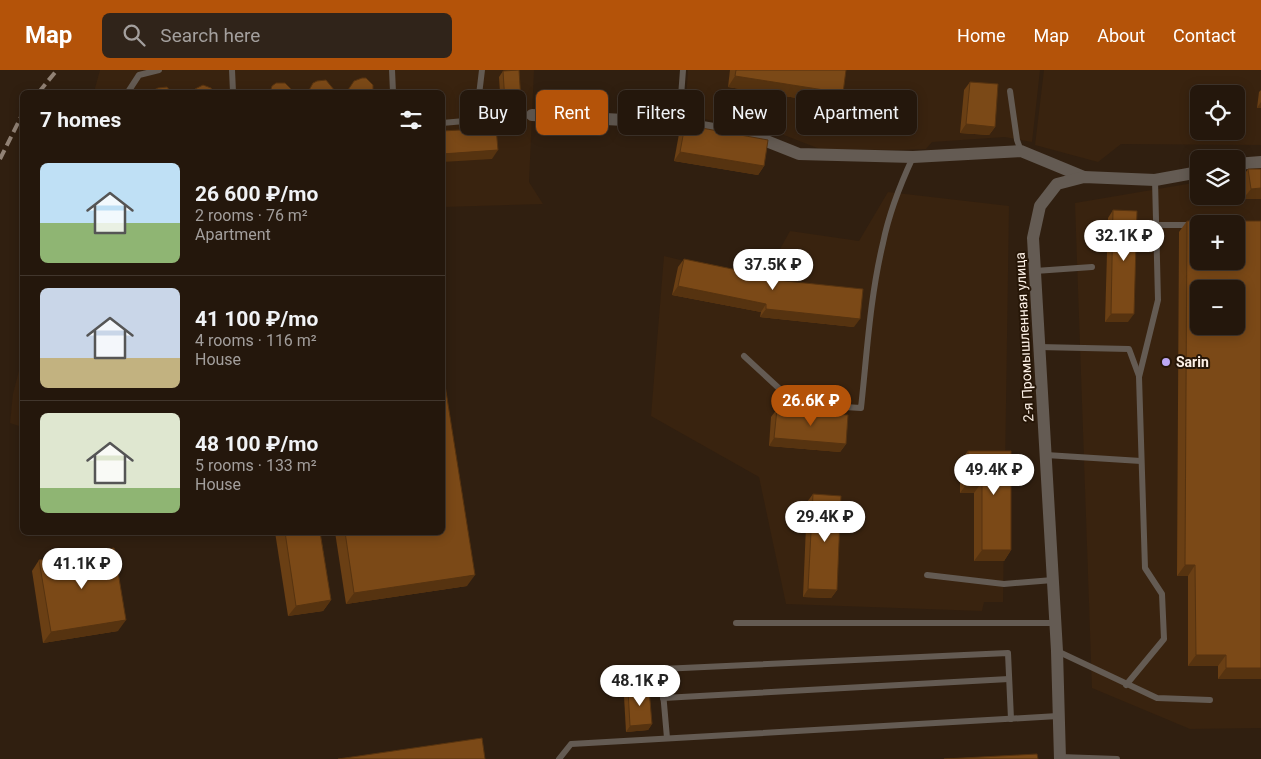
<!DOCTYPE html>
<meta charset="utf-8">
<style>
:root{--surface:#24170c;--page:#30241a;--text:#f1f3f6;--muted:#a39f9d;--line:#41362d;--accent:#b45309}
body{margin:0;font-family:Roboto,sans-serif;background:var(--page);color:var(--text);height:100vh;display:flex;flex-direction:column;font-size:19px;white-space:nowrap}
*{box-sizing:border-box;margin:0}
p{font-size:16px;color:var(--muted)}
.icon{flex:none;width:28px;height:28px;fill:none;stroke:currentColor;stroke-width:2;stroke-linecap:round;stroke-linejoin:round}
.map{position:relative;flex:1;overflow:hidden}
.panel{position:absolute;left:20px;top:20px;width:425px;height:445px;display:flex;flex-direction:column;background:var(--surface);border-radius:8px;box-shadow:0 2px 12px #0003,0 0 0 1px var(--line)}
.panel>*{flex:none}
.banner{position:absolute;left:460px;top:20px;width:475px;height:45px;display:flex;gap:10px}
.fabs{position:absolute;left:1190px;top:15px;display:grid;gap:10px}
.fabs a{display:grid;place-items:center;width:55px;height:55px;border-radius:8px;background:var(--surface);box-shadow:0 2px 12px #0003,0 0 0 1px var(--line);font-size:25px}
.price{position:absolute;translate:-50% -42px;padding:0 11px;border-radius:18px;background:#fff;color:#222;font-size:16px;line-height:32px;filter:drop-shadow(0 1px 2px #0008)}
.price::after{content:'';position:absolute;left:50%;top:30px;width:15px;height:11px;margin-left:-8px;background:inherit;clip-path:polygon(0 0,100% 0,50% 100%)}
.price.active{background:var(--accent);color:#fff}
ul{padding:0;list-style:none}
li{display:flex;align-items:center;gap:15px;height:125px;padding:0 20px}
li+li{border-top:1px solid var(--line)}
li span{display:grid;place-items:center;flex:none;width:140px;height:100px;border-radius:8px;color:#555}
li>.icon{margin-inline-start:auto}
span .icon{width:60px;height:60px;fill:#fffc;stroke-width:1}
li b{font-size:21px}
h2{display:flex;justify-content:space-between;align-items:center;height:60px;padding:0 20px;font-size:21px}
.tag{padding:0 18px;border-radius:8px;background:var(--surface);box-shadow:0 2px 12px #0003,0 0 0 1px var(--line);font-size:18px;line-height:45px}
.tag.active{background:var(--accent);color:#fff}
header{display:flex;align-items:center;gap:30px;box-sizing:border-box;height:70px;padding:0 25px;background:var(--accent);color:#fff}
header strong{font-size:24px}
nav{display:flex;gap:28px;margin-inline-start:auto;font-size:18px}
.search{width:350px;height:45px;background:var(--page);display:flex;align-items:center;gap:12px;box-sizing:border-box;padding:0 18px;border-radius:8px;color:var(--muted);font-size:19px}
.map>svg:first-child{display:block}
.built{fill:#39230f;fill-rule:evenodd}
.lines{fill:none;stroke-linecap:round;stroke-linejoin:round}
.service{stroke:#645b53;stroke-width:6}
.minor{stroke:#645b53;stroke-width:12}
.rail{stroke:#918275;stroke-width:4;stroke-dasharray:10 5;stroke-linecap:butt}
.wall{fill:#6a3f14}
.shaded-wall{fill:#563310}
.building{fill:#7b4917;stroke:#563310;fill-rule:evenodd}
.poi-dot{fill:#bda9f5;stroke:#261607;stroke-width:2}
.labels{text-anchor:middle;stroke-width:4;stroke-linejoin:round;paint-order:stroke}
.street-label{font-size:14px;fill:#fdf1e7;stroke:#261607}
.poi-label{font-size:14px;font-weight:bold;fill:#fdf1e7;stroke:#261607;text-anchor:start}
</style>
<header>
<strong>Map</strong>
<div class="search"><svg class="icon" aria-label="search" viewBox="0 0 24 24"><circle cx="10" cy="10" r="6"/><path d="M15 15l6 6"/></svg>Search here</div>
<nav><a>Home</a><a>Map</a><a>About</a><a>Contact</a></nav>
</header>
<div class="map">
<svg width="1261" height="689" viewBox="0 0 1261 689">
<rect width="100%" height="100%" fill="#301f10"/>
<!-- built -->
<g class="built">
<polygon points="100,0 534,0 529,112 543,134 443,137 442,22 94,22"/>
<polygon points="688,0 1040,0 1032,72 1005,67 932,72 926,79 895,80 820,79 771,60 685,46"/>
<path d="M1044,0H1261V75L1121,74L1098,92L1035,75ZM1199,24H1236V61H1199Z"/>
<path d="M1261,102V658L1190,659L1092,618L1075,133L1199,112V126H1236V106ZM1199,154H1236V191H1199ZM1199,219H1236V256H1199Z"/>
<polygon points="888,122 1009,136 1003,532 984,532 982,541 786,534 759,407 651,346 664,186 763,210 790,161 859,171"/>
<polygon points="22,289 22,357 10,353 13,324"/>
</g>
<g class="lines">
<!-- service -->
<g class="service">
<polyline points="232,0 233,22"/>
<polyline points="392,0 393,22"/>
<polyline points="1010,21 1017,70 1021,81"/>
<polyline points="128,22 139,5 159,0"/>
<polyline points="476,50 482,0"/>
<polyline points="442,53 532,45"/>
<polyline points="679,53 683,0"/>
<polyline points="1157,155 1199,155"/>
<polyline points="1035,201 1092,197"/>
<polyline points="1039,277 1129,279 1139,306"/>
<path d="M744,286L796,334L861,338C867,283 870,227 883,173C889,143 900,115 913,87"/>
<polyline points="1046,385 1141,391"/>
<polyline points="927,505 1004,514 1053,510"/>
<polyline points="736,553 1055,553"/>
<polyline points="1057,581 1157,628 1210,630"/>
<polyline points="1126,615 1164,569 1162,524 1145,498 1139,307 1158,230 1155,110"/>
<polyline points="663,628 1009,609"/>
<polyline points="667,668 661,599 1008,583 1011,649"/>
<polyline points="1060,687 1117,689"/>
<polyline points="559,689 571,674 1058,646"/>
</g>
<!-- minor -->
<g class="minor">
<polyline points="532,45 679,53 754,66 799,84 913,87 1021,81 1084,107"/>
<polyline points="1236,94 1261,92"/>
<polyline points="1060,689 1057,581 1033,168 1040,136 1057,114 1084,107 1155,110 1199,102"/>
</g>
<!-- rail -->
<g class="rail">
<polyline points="39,22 57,0"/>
<polyline points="0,89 22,45"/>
</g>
</g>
<!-- wall -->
<g class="wall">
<polygon points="730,0 846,0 835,34 728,17"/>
<polygon points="503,1 517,37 501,38 499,7"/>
<polygon points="970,12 995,57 989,65 960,63 964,20"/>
<polygon points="1261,20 1261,38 1257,38 1259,22"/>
<polygon points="685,55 764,96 758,105 674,91 679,64"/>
<polygon points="1248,99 1261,99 1261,129 1243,129 1240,110"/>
<polygon points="1113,140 1128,252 1105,252 1108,148"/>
<polygon points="1187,151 1261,609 1218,609 1218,596 1188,596 1188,506 1177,506 1179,162"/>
<polygon points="684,189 766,209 854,257 760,247 761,242 672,225 678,197"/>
<polygon points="777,339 846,374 840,382 769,376 771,347"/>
<polygon points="968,381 1011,480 1004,491 974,491 974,423 960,423 960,391"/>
<polygon points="813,424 837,520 831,528 803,527 807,432"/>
<polygon points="275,462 320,462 331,530 323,541 288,546"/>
<polygon points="335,462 442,462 467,516 346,534"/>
<polygon points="39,490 118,561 43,573 32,501"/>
<polygon points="628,620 652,654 648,660 626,662 624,626"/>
</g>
<!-- shaded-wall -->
<g class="shaded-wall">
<polygon points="735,6 843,23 835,34 728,17"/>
<polygon points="521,31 517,37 501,38 505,32"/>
<polygon points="1261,32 1261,38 1257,38"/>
<polygon points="966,54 995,57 989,65 960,63"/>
<polygon points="498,80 492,89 442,92 442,84"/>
<polygon points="680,82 764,96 758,105 674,91"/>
<polygon points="1261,118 1261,129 1243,129 1251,119"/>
<polygon points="678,216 766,234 761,242 672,225"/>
<polygon points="766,239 860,249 854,257 760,247"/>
<polygon points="1111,244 1134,244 1128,252 1105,252"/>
<polygon points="774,368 846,374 840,382 769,376"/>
<polygon points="968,412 982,412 974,423 960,423"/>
<polygon points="982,480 1011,480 1004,491 974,491"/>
<polygon points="1185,495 1195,495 1188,506 1177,506"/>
<polygon points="475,505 467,516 346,534 354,523"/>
<polygon points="808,519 837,520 831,528 803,527"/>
<polygon points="331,530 323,541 288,546 296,536"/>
<polygon points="126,550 118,561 43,573 51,562"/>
<polygon points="1196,585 1226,585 1218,596 1188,596"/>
<polygon points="1226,598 1261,598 1261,609 1218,609"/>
<polygon points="652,654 648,660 626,662 630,656"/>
</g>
<!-- building -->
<g class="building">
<polygon points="519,0 521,31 505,32 503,1"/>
<polygon points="736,0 846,0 843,23 735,6"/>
<polygon points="362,8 366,8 373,15 373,22 350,22 348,20 354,11"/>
<polygon points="326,10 335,21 334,22 308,22 313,13 317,11"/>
<polygon points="970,12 998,14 995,57 966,54"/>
<polygon points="276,13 285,13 294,22 270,22 272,16"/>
<polygon points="203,15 211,18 214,22 192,22 195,19"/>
<polygon points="167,17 171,22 153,22 154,20 158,18"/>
<polygon points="685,55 768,70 764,96 680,82"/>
<polygon points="496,58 498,80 442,84 442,61"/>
<polygon points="1248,99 1261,99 1261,118 1251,119"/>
<polygon points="1113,140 1137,141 1134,244 1111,244"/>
<path d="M1187,151H1261V598H1226V585H1196L1195,495H1185ZM1199,154H1236V191H1199ZM1199,219H1236V256H1199Z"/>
<polygon points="684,189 766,206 766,209 863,219 860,249 766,239 766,234 678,216"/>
<polygon points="442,296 475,505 354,523 345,462 442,462"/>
<polygon points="777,339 848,345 846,374 774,368"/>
<polygon points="968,381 1011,381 1011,480 982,480 982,412 968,412"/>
<polygon points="813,424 841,426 837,520 808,519"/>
<polygon points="285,462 320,462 331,530 296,536"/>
<polygon points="114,478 126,550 51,562 39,490"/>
<polygon points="649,619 652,654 630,656 628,620"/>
<polygon points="482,668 485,689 338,689"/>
<polygon points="1037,684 1038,689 944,689"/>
</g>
<!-- markers -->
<circle class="poi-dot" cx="1166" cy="292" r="5"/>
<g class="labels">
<!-- street labels -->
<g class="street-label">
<text transform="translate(1024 267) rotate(-93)" y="5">2-я Промышленная улица</text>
</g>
<!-- poi labels -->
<g class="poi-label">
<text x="1176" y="297">Sarin</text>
</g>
</g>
</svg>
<div class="fabs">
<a><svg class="icon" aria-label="locate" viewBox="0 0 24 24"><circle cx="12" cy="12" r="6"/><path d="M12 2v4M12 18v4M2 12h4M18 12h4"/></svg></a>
<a><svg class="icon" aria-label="layers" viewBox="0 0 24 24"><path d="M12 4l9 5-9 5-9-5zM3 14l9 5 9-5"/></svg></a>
<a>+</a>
<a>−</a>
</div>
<b class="price" style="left:1124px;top:192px">32.1K ₽</b>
<b class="price" style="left:773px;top:221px">37.5K ₽</b>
<b class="price active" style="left:811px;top:357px">26.6K ₽</b>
<b class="price" style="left:994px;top:426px">49.4K ₽</b>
<b class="price" style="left:825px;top:473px">29.4K ₽</b>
<b class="price" style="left:82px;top:520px">41.1K ₽</b>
<b class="price" style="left:640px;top:637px">48.1K ₽</b>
<div class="banner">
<a class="tag">Buy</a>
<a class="tag active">Rent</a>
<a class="tag">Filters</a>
<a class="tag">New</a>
<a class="tag">Apartment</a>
</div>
<section class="panel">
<h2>7 homes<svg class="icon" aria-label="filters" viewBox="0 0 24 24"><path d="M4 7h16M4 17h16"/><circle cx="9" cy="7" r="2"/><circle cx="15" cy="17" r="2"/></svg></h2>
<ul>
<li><span style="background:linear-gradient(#bfe0f5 60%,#8fb573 0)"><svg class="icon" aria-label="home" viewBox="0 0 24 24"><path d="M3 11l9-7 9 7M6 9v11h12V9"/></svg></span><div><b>26 600 ₽/mo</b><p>2 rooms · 76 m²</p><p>Apartment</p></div></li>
<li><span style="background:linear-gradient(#c9d6e8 70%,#c2b280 0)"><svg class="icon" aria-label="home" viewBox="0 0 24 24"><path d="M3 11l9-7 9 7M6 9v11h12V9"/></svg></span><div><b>41 100 ₽/mo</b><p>4 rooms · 116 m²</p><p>House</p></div></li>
<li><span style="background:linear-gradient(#dfe7d0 75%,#8fb573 0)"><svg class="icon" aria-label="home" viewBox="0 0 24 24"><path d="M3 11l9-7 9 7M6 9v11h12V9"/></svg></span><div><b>48 100 ₽/mo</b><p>5 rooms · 133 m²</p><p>House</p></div></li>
</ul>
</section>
</div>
